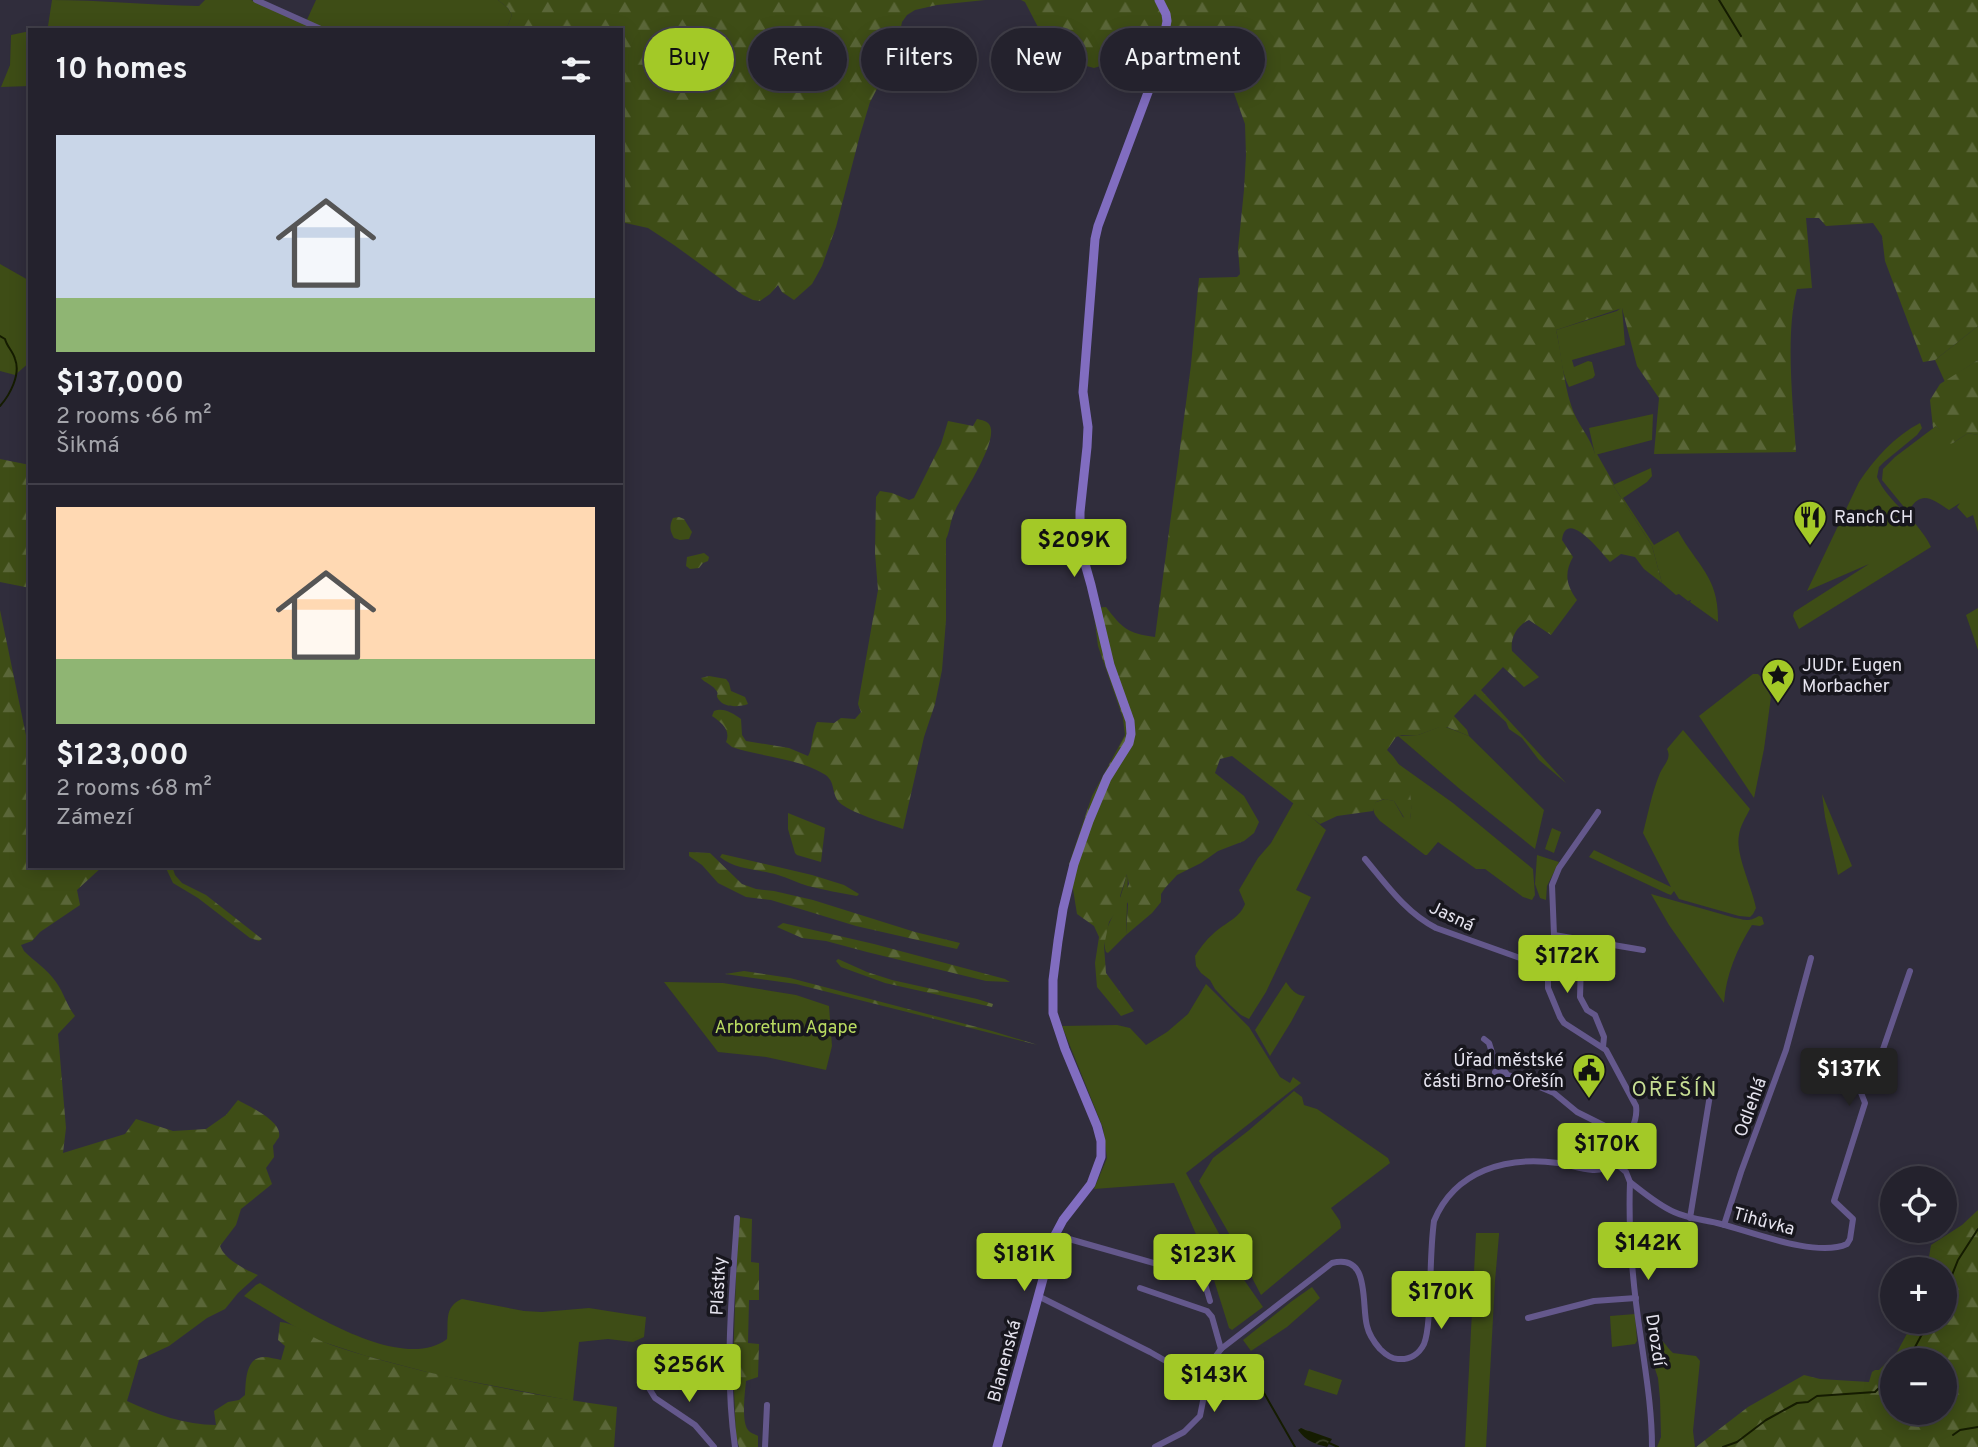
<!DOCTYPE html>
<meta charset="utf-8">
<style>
:root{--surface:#24222d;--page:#302f39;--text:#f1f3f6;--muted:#a3a4aa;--line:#413f49;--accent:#a3c927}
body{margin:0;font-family:Overpass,sans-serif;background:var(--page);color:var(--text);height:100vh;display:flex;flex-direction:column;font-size:26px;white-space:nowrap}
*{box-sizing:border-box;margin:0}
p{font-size:23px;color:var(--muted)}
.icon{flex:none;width:38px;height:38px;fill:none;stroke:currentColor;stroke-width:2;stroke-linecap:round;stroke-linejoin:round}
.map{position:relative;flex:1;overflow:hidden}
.sheet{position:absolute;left:28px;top:28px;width:595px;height:840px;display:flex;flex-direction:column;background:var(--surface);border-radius:0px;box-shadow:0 4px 18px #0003,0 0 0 2px var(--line)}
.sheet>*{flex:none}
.banner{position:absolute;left:644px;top:28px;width:665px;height:63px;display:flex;gap:14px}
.controls{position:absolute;left:1880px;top:1166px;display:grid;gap:14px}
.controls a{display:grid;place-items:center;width:77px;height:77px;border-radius:50%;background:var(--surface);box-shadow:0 4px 18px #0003,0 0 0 2px var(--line);font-size:35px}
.price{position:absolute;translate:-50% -60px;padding:0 16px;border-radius:7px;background:var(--accent);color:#111;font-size:23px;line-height:46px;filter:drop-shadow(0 2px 4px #0008)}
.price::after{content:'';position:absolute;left:50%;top:42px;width:21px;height:16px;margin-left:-10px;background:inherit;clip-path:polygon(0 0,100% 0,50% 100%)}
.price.selected{background:#222;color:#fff}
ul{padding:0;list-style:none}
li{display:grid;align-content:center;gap:14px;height:371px;padding:0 28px}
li+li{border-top:2px solid var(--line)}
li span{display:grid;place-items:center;height:217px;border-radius:0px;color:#555}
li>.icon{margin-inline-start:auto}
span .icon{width:126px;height:126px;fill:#fffc;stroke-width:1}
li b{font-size:30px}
h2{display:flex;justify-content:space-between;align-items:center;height:84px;padding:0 28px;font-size:30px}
.pill{padding:0 24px;border-radius:32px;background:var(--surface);box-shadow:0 4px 18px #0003,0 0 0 2px var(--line);font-size:24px;line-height:63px}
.pill.selected{background:var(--accent);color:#111}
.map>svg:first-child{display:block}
.green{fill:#3e4d16}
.forest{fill:url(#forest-firs);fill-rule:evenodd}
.water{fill:url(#water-waves)}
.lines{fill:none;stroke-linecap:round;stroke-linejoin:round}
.stream{stroke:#151c01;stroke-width:2}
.street{stroke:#64588c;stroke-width:6}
.secondary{stroke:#816dc0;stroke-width:9}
.labels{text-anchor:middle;stroke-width:7;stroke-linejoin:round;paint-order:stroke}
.poi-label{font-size:18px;fill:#e5e3ee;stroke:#17161d;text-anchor:start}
.street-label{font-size:18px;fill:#e5e3ee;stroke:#17161d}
.park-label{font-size:18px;fill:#b9db61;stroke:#17161d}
.quarter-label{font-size:21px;letter-spacing:2px;fill:#c7de94;stroke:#17161d}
</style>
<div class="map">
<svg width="1978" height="1447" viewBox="0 0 1978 1447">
<defs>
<pattern id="forest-firs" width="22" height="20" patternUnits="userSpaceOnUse" patternTransform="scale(1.75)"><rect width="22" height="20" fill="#3e4d16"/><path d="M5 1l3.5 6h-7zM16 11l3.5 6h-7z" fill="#5a6638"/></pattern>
<pattern id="water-waves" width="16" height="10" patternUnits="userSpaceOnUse" patternTransform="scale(1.75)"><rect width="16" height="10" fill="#151c01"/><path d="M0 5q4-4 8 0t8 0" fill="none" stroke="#373d26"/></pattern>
</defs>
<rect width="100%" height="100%" fill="#302d3c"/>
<!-- green -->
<g class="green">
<path d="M52,0C101,0 150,5 199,6L205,0H251L305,24L316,0H498L508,8L512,15L506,30H33L48,26Z"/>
<polygon points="30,31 30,86 1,87 10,65 11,35"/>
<polygon points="0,264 30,281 30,362 15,375 0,371"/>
<path d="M1622,307L1625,345L1572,360L1574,367L1588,361L1592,362L1595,375L1593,378L1569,387C1560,370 1561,349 1556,330L1617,311Z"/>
<polygon points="1978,326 1978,360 1945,382 1935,360"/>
<polygon points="1653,414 1652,440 1595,455 1589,428"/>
<path d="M1920,423L1922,428L1917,435L1884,462L1879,467L1877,477C1889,504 1918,519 1931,547L1799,629L1793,616L1794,612L1869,564L1807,591L1859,482C1874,459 1895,436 1920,423Z"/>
<path d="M1936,426L1953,443L1968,433L1978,435V532L1973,515L1967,518L1957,507L1960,503L1949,510C1932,499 1921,489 1908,512L1882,480L1883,469L1895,457Z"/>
<path d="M1651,468L1652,476L1647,482L1623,498L1654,545L1678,531C1698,567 1719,577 1718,622L1690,602L1691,600L1688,601L1679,594L1676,595L1662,583L1652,546L1613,485Z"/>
<polygon points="1978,608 1978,650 1966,615"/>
<polygon points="1753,674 1758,674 1761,677 1771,697 1764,749 1754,798 1699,716"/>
<polygon points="1439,727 1446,727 1469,736 1544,810 1535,849 1461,790 1398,736 1418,735"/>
<path d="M1683,730L1750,809C1746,817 1740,826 1739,835C1735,854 1752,887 1756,908L1753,914L1750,917L1739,916L1679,899L1674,891L1671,895L1668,894L1589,857L1594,850L1671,887L1643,833C1648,814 1652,792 1660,773C1664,764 1672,759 1667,749Z"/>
<path d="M1397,763L1453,803L1533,869L1535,895L1532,900L1523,897L1485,869H1476L1438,842L1427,855H1425L1380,821C1374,814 1371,810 1376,802L1385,799L1394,801L1403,817L1410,819C1414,797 1407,782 1397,763Z"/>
<polygon points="1822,794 1852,866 1838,875 1825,817"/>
<path d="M1294,802L1326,830L1296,890L1311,897L1266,992L1249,1019L1241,1015L1230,1005L1215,989L1210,980L1201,973L1196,966L1195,956C1200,948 1206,940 1213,934C1224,923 1239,919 1245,904L1239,890L1258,858L1271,843Z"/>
<polygon points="1552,828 1561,832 1554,853 1545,849"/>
<polygon points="1537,855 1559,862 1547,886 1546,900 1540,898 1535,884"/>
<path d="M1128,871L1126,935L1108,953L1106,952C1101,937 1110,922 1116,909C1121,897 1124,884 1128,871Z"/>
<path d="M1651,894L1735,918C1747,920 1748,922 1759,916L1762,917L1764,924L1760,926L1752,925C1737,949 1726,974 1724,1003L1669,925Z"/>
<polygon points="664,982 723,983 796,995 829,1006 832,1046 826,1070 766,1057 718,1052"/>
<path d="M1286,982C1291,989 1295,995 1305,996L1291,1022L1270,1056L1255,1030Z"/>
<polygon points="1206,984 1249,1027 1280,1077 1290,1083 1293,1077 1301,1083 1186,1173 1229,1252 1226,1254 1263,1307 1232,1330 1229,1328 1208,1261 1213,1258 1207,1260 1174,1183 1094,1189 1107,1158 1103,1128 1062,1026 1117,1025 1130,1028 1146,1045 1167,1032 1188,1014"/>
<polygon points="1294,1091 1302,1097 1304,1105 1317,1109 1388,1158 1390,1163 1331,1208 1340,1221 1341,1228 1261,1295 1227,1230 1199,1181 1213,1158 1248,1131"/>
<path d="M1615,1135L1620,1137L1621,1140C1614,1151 1610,1166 1596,1167L1594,1164L1595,1160L1611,1138Z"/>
<polygon points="1476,1233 1499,1233 1499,1235 1495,1281 1486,1447 1465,1447"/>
<path d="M260,1283C301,1308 401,1374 447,1339C449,1323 443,1307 462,1299L524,1311L542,1312L589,1308L646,1317L644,1337L633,1342L608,1339L579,1342L573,1401L442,1376L366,1356L317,1340L244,1296L256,1285Z"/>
<polygon points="1312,1287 1320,1298 1287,1327 1251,1351 1243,1340 1292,1301"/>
<polygon points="1635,1314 1637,1341 1635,1344 1612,1347 1610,1316"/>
<path d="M1652,1336C1663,1337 1666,1347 1673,1353L1696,1356L1700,1361L1693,1431L1695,1447H1657L1661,1437L1660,1399L1658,1378L1651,1357L1649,1339Z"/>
<polygon points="1309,1369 1342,1380 1337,1395 1304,1385"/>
</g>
<!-- forest -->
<g class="forest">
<polygon points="498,0 985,0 937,5 915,10 907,15 902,22 895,55 870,102 860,135 836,227 822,266 812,284 794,300 782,292 778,285 770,294 760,301 753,300 743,295 674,245 648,228 621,222 621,30 506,30 512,15 508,8"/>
<path d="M1021,0H1978V326L1935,360L1923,362L1885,261L1882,236L1873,223L1826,226L1819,218H1806L1812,288L1797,289C1785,334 1793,404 1796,452L1654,454L1659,398L1637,366L1622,308L1556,330C1562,355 1563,380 1571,405C1576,423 1590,436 1595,454H1597L1614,484L1613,485L1652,546L1662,583L1644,569L1635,557L1621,554L1610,562C1602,553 1566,507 1562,540L1573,557C1564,573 1566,585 1577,600L1551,635L1529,620C1516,626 1510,639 1512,651L1539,677L1524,687L1503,667L1481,690L1566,783L1539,760L1522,738L1509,729L1506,722L1475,694L1454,716L1467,730L1469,736L1447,727H1440L1418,735H1402L1396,737L1387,750C1405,767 1415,795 1410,819H1405L1394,801L1384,799L1376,802L1373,811L1337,816L1320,824L1232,756L1220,759L1215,773L1244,796L1259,822L1254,833L1244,841L1218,851L1201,863L1177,875L1165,888L1161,894V902L1152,913L1126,935L1128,904L1124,896L1129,884L1127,874L1120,896L1121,904L1109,922L1104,946L1106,973L1134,1011L1121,1016L1097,987L1095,963L1099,937L1094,926L1077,914L1069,864L1092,796L1125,735L1123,718L1098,646L1093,608L1106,607C1123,629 1127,633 1155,637L1191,365L1199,278L1237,277L1240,274L1238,249L1244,190L1246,155L1245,124L1234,93L1223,71V59L1220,41C1193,43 1170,57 1158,82L1145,78C1140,49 1113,62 1094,68L1076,63L1072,52L1064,44L1045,36L1040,31L1025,2Z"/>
<polygon points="1978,360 1978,435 1968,433 1953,443 1950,444 1938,428 1936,426 1933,428 1930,400 1940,384"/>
<path d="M977,419C981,420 984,420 988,423C1003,437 960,497 954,513C950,522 950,531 946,539V620L942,670L935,704L924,737L903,829C888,824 848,812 839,802C831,793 836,781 824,774C797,758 762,757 732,747L726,742C731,730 722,723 712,716L714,711C723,707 733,713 741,719L742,735L746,741L789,748L808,756C813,749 811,733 817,722L834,723L841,718L855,719L861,712L858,704L878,590L875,553L876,497L880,491L892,493L909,500L914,498L941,444L948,421L973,426Z"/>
<polygon points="0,459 30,465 30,588 0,582"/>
<path d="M679,517L684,519L692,532L689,539L680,540L674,538C670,531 669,526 673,518Z"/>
<polygon points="704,553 709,557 708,561 703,563 699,568 690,569 686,566 687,557"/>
<path d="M0,610L27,740L30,742V866H103L77,890L80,905L40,932L32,941L21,945L24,951C34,961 48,970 56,982C64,993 67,1006 75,1016L58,1034L66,1128L63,1153L125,1134L136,1119L173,1131L206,1129L226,1115L238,1100C248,1106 283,1121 279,1137C279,1137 273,1146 273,1146L274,1157L266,1168L272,1184L241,1209L236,1225L220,1246C224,1259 246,1270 258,1275L238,1293L225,1309L207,1318L169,1346L139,1360L127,1401C155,1414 185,1425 216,1425L214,1411L228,1402L239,1400L245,1395C246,1382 245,1357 264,1357C269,1357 276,1359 281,1360L285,1346L278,1340L280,1322C295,1323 306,1334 319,1340C335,1347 353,1352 370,1357C450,1380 534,1395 617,1407L614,1447H0Z"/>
<path d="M709,676L726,679L729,683L731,691L745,697L748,704C740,707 725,708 719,700C714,693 721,696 715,689C711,684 705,683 701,678Z"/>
<polygon points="788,813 825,828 821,862 797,855 795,853 788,829"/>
<polygon points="689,852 710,853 742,884 756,889 774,891 813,900 915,932 960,943 957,949 856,926 771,900 746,897 718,883 702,865 689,856"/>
<path d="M722,854L812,875L844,885L859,894L857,896C841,893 824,890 808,886C798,883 788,878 778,875C759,869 735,870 720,857Z"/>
<polygon points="165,866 172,866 175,875 182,883 206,895 262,939 259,941 250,938 198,898 173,883"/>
<polygon points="783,923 874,944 1005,979 1010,982 986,981 867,952 826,941 802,938 777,927"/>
<polygon points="838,959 867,972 892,980 977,999 993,1004 992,1007 885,983 841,967 836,961"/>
<polygon points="744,971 790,978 992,1031 1038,1045 796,984 725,974"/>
<path d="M1978,1210V1447H1696L1748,1407L1804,1375L1820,1379L1869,1382L1872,1372L1875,1370H1879L1897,1352L1914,1321H1944V1269H1927L1931,1245L1962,1225ZM1892,1360H1944V1412H1892Z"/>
<path d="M738,1217L752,1219L751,1262L759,1263V1300H749L748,1343L759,1344L758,1377L746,1381C745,1392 741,1421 748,1430C750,1433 755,1434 758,1436V1447H739L736,1436L733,1366Z"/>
</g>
<!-- water -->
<path class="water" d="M1301,1428L1332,1439L1327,1447C1315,1444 1306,1441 1298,1430Z"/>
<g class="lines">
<!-- stream -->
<g class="stream">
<polyline points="1719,0 1741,36"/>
<path d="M0,336L5,339C7,347 13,351 15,359C21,374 10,395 0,406"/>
<polyline points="1944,1295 1958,1260 1978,1229"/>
<polyline points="1908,1360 1921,1336 1933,1321"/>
<polyline points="1254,1372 1264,1393 1295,1447"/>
<polyline points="1953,1435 1960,1430 1978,1427"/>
<polyline points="1329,1443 1338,1447"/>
<polyline points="1723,1447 1737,1442 1766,1420 1797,1403 1808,1402 1817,1396 1875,1392 1892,1375"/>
</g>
<!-- street -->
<g class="street">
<polyline points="256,0 323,30"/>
<path d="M1365,859C1386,884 1406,913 1436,928L1548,968"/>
<polyline points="1554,935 1643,950"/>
<polyline points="1574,938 1581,963 1580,997 1587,1010 1595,1015 1604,1037 1603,1047"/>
<polyline points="1484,1039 1489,1043 1494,1059 1506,1073"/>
<polyline points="1495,1072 1519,1078 1554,1093 1577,1112 1627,1137"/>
<path d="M1612,1160L1626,1172L1630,1182C1628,1234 1633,1287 1641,1339C1646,1375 1652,1410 1652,1447"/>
<path d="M1630,1182C1644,1193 1658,1205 1674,1212C1689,1219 1706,1220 1721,1224C1752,1232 1817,1258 1847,1244L1850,1239L1853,1219L1834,1201L1865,1103L1858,1085V1076L1862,1069L1881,1055L1910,971"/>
<polyline points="1690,1218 1710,1095"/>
<polyline points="1724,1225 1741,1172 1786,1050 1811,958"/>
<polyline points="1055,1235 1203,1277 1210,1301"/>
<polyline points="1140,1288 1207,1311 1212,1317 1221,1349"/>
<polyline points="1038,1296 1150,1352 1206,1384"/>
<polyline points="1528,1318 1594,1301 1636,1298"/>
<polyline points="670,1347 707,1350 729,1356"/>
<polyline points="644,1380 655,1398 695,1425 714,1447"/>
<path d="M735,1447C724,1371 732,1294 737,1218"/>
<polyline points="765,1447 767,1405"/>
<path d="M1155,1447L1184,1432L1200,1416L1209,1371L1213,1360L1221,1349L1332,1263C1371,1253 1361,1304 1367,1326C1369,1335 1374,1342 1380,1349C1385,1354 1391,1359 1398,1359C1410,1360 1419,1354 1424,1344C1428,1334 1428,1323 1429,1312C1431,1282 1430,1251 1434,1221C1455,1170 1507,1156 1558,1163C1573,1165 1599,1177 1610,1164C1620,1147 1639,1127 1636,1106L1606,1050L1564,1023L1560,1017L1548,988V968L1554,935L1552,885L1559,868L1598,812"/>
</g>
<!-- secondary -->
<polyline class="secondary" points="997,1447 1055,1235 1063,1220 1091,1184 1101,1157 1101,1141 1097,1126 1065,1049 1053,1013 1053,980 1058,941 1063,909 1074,864 1089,821 1107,778 1129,743 1131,734 1130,721 1110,665 1091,585 1080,546 1080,512 1087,447 1088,427 1083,392 1095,239 1098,226 1159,63 1167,21 1166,14 1159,0"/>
</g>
<!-- icons -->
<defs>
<symbol id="restaurant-pin" viewBox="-11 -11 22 30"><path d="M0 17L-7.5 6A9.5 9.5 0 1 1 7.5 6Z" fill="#a3c927" stroke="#17161d"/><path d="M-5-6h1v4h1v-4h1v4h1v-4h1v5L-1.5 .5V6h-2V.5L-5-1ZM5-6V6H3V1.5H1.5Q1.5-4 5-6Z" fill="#111"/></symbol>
<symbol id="sight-pin" viewBox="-11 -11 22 30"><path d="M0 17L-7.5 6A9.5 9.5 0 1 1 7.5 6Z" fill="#a3c927" stroke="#17161d"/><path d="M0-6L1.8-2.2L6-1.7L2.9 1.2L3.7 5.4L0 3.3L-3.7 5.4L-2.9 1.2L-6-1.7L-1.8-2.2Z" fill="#111"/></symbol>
<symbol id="civic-pin" viewBox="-11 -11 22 30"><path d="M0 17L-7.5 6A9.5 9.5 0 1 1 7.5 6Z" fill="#a3c927" stroke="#17161d"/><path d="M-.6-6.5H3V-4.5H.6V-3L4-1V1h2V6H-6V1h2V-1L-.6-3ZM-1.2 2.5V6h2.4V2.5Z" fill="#111"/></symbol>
</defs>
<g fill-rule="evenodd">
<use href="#restaurant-pin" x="1791" y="498" width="38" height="52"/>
<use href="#sight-pin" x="1759" y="656" width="38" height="52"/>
<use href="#civic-pin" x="1570" y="1051" width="38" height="52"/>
</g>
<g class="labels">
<!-- poi labels -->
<g class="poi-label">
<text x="1834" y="523">Ranch CH</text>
<text x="1802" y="671">JUDr. Eugen<tspan x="1802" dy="21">Morbacher</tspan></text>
<text x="1564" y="1066" text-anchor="end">Úřad městské<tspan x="1564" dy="21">části Brno-Ořešín</tspan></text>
</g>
<!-- street labels -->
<g class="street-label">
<text transform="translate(1452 916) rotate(25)" y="6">Jasná</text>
<text transform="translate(1750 1107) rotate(-70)" y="6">Odlehlá</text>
<text transform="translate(1764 1221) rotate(15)" y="6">Tihůvka</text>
<text transform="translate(718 1286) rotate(-87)" y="6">Plástky</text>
<text transform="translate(1656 1340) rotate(81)" y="6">Drozdí</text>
<text transform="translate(1004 1361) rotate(-75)" y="6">Blanenská</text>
</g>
<!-- park labels -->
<g class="park-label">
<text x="786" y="1033">Arboretum Agape</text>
</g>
<!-- quarter labels -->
<g class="quarter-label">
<text x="1675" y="1096">OŘEŠÍN</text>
</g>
</g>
</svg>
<div class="controls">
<a><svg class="icon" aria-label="locate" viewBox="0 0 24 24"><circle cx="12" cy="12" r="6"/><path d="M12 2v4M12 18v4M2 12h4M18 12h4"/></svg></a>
<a>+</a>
<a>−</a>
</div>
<b class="price" style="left:1074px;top:579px">$209K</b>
<b class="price" style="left:1567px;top:995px">$172K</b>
<b class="price selected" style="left:1849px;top:1108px">$137K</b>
<b class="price" style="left:1607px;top:1183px">$170K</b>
<b class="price" style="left:1648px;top:1282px">$142K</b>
<b class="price" style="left:1024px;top:1293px">$181K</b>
<b class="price" style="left:1203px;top:1294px">$123K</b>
<b class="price" style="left:1441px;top:1331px">$170K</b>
<b class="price" style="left:689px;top:1404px">$256K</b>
<b class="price" style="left:1214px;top:1414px">$143K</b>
<div class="banner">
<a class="pill selected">Buy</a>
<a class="pill">Rent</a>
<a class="pill">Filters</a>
<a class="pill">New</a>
<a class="pill">Apartment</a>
</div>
<section class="sheet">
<h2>10 homes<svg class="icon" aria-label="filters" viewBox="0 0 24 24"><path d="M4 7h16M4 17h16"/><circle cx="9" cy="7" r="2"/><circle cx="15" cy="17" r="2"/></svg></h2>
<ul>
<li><span style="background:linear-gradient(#c9d6e8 75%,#8fb573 0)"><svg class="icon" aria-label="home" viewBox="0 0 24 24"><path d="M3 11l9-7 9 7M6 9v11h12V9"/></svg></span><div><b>$137,000</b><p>2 rooms · 66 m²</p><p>Šikmá</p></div></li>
<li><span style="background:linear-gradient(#ffd9b3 70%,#8fb573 0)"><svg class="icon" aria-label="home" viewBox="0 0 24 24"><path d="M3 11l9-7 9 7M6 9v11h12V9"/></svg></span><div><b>$123,000</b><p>2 rooms · 68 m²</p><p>Zámezí</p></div></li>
</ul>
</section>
</div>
